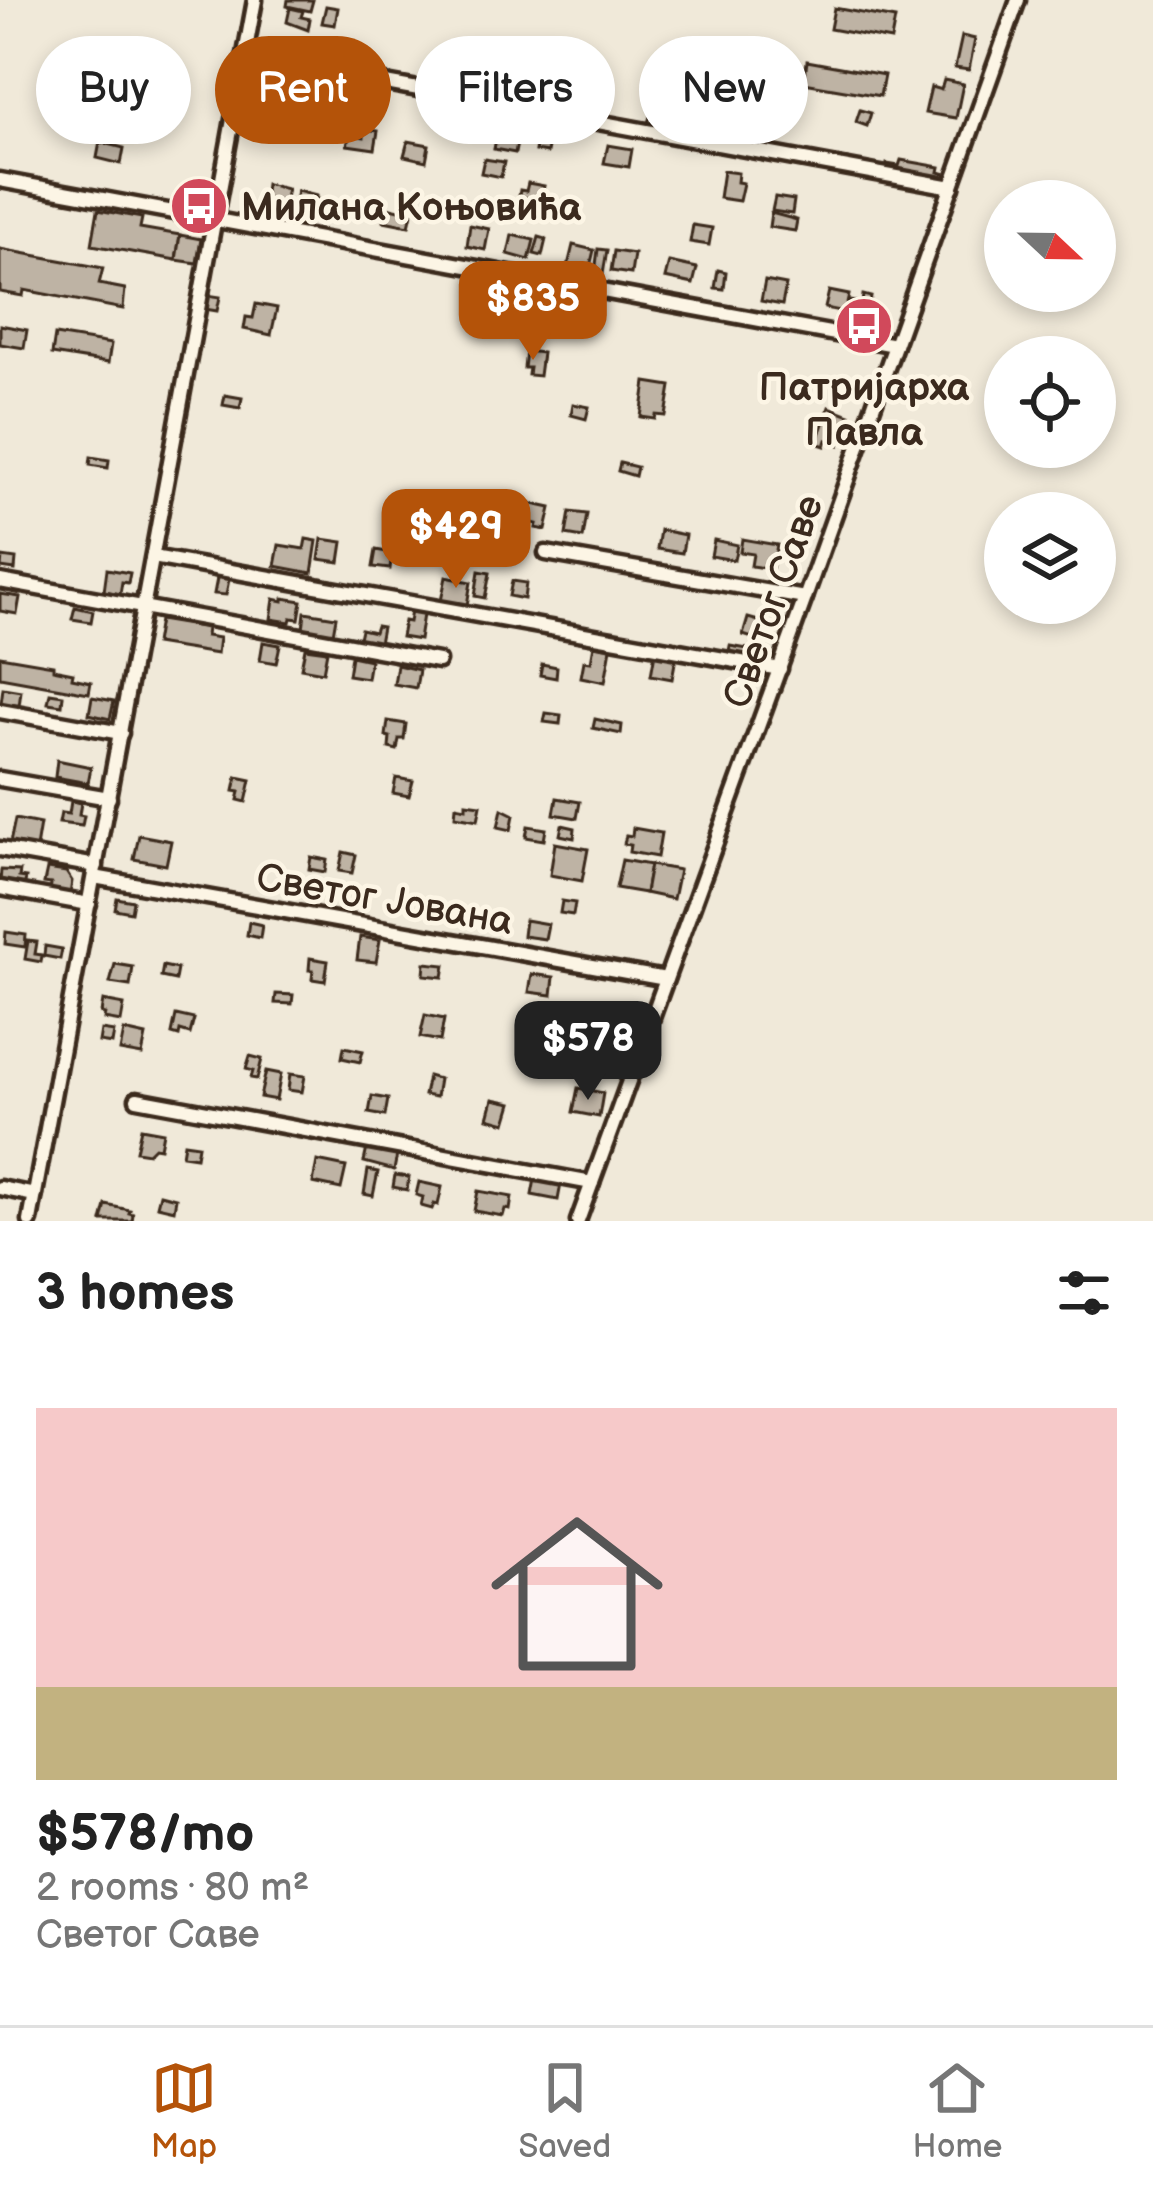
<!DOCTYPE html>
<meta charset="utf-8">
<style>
:root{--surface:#fff;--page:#f6f6f6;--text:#222;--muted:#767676;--line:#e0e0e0;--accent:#b45309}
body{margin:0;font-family:"Balsamiq Sans",sans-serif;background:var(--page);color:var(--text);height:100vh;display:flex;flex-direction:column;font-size:45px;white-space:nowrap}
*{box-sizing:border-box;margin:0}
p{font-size:39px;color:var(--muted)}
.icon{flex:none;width:66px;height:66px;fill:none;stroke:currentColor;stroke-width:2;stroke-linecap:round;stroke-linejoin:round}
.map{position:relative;height:1221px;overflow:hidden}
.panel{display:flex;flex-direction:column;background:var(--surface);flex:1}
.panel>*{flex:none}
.banner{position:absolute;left:36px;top:36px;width:1083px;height:108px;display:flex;gap:24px}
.needle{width:78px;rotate:112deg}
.buttons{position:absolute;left:984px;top:180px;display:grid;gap:24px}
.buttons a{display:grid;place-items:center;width:132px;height:132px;border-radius:50%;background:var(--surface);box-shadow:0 6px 18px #0003;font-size:60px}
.price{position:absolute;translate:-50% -102px;padding:0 27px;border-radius:24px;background:var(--accent);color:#fff;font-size:39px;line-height:78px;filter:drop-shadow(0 3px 6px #0008)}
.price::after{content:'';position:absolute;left:50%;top:72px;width:36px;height:27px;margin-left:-18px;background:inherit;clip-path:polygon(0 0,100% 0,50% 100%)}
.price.on{background:#222;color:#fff}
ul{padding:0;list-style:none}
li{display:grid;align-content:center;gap:24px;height:636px;padding:0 36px}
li+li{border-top:3px solid var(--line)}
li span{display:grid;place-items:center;height:372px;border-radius:0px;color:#555}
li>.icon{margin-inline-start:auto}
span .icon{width:216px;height:216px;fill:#fffc;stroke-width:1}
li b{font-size:51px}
h2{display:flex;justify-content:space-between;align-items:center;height:144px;padding:0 36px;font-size:51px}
.chip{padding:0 42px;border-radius:54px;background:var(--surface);box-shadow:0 6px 18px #0003;font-size:42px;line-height:108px}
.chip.on{background:var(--accent);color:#fff}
.dock{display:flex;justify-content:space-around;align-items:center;height:168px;border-top:3px solid var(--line);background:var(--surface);font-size:33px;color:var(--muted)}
.dock a{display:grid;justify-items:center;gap:6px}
.dock .on{color:var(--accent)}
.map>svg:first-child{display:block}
.building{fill:#beb3a4;stroke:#3b2a1e;stroke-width:3}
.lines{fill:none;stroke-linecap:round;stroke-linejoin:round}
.street-casing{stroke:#3b2a1e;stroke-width:21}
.street{stroke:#fcf5e5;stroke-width:12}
.labels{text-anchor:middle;stroke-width:9;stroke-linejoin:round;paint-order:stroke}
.poi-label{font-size:39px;font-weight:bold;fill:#3b2a1e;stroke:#fcf5e5;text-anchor:start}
.street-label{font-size:39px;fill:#3b2a1e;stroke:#fcf5e5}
</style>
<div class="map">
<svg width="1153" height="1221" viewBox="0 0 1153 1221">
<rect width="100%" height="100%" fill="#f0e9d9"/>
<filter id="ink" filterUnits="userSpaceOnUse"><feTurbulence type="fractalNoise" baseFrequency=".00833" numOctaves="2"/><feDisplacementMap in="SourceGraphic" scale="24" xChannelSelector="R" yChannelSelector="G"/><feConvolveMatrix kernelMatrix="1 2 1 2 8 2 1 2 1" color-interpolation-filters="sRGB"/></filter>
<g filter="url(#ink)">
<!-- building -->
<g class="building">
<polygon points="288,0 313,0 310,11 287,6"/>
<polygon points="326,6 338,8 335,25 322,23"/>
<polygon points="290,8 303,11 301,17 310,19 308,30 287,22"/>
<polygon points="834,8 895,19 891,40 830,29"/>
<polygon points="962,36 975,39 969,70 955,68"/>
<polygon points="807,61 884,75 880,96 804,83"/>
<polygon points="558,68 570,70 568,84 547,80 549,70 557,71"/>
<polygon points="691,77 711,81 708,99 688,95"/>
<polygon points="716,77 740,82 736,101 727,100 728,91 714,88"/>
<polygon points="944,80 963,84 956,118 925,113 931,87 941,90"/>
<polygon points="284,91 301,94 298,112 280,109"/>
<polygon points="762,99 782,104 780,117 759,113"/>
<polygon points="652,109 666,112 662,126 648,123"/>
<polygon points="860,110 871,113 867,126 856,122"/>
<polygon points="302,115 319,118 316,138 299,134"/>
<polygon points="365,129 378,131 375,149 347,145 350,134 364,137"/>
<polygon points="497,134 518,138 515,153 494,149"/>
<polygon points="538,134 550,136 547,153 535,151"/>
<polygon points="408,141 429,145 426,161 404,156"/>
<polygon points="100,142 124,148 121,164 97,158"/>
<polygon points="608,145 632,149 629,167 604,163"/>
<polygon points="484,159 504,162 501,177 481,173"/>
<polygon points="901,160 940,167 939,172 950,175 949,183 886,172 887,164 899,166"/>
<polygon points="723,171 738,173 737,182 743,183 739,201 719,198"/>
<polygon points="528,183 544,186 540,201 519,196 520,190 526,191"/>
<polygon points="266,184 287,189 284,202 264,198"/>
<polygon points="297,191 317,196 315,209 294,205"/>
<polygon points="775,197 794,200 792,214 772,211"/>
<polygon points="387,207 412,213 409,226 384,221"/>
<polygon points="98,210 142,218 140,228 180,235 176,260 92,245"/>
<polygon points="771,213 797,220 795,231 769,227"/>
<polygon points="470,225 489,229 485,250 467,246"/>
<polygon points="693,225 712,228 709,245 690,242"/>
<polygon points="180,235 201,239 197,263 176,260"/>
<polygon points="512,235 534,240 529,260 508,254"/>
<polygon points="539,237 546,239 542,256 534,254"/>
<polygon points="573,245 594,250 589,271 568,266"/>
<polygon points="0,249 103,268 99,284 125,289 123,309 24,290 23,296 0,292"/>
<polygon points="598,249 607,250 603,274 595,273"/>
<polygon points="614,251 634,254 631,274 611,271"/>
<polygon points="669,262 697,268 693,284 665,278"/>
<polygon points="718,270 726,272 724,289 715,288"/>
<polygon points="765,281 786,285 782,305 761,301"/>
<polygon points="829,291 849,295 845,312 825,308"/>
<polygon points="207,295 220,297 217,311 205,309"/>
<polygon points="863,295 871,297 867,317 846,313 849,301 862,303"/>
<polygon points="256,304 277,308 271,335 244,329 246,317 253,318"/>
<polygon points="0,325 27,330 24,348 0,344"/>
<polygon points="55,335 111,344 108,363 52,354"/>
<polygon points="526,351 542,353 539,376 528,375 529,368 524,368"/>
<polygon points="646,382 671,386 666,416 656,415 655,419 641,417"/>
<polygon points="225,395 242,398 240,408 223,405"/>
<polygon points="573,404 589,407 586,419 571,415"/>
<polygon points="829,407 850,415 839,445 827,440 825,446 816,443"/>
<polygon points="91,457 109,460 108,468 90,465"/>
<polygon points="620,463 637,467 635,476 618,471"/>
<polygon points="528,503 551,508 546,530 536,528 537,524 524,521"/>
<polygon points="570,512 587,514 583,538 566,535"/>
<polygon points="660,530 685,535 682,553 657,549"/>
<polygon points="306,539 317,541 312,573 275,566 279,545 304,549"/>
<polygon points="322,539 343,542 340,562 319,559"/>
<polygon points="742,539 777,545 772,569 751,566 753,554 740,552"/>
<polygon points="714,540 737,545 734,560 711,556"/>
<polygon points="376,550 392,553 390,569 373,567"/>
<polygon points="2,557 16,559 15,570 1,568"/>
<polygon points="107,569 130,573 128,583 122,582 120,594 104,591"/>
<polygon points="479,571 490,573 485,598 475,596"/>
<polygon points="218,573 230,574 226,595 214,594"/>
<polygon points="446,577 471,582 467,605 441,601"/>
<polygon points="512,581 526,583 524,599 509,596"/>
<polygon points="0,594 20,597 17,614 0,611"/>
<polygon points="283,598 302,601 299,619 291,618 290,622 271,619 274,599 283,601"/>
<polygon points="412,606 424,608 419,640 401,637 404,621 409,622"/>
<polygon points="75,607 93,611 91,622 72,619"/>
<polygon points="305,612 336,617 333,634 303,629"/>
<polygon points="748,618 766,623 762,641 743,635"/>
<polygon points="159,620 207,628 206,636 219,638 217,654 155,644"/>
<polygon points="376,626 382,627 379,643 359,638 361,629 374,632"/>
<polygon points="263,642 280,645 276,663 260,660"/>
<polygon points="594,645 611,648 605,682 581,677 584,661 591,662"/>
<polygon points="730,646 765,652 763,662 728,656"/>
<polygon points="305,648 327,651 323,672 301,668"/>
<polygon points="655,653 676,657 672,679 651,675"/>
<polygon points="0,656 53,665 53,669 73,673 72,678 91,682 89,693 0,677"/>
<polygon points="351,656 370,660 367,678 348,675"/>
<polygon points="542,664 557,667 556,678 540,675"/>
<polygon points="397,665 419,670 416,688 394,684"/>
<polygon points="3,688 21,691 19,706 1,703"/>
<polygon points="50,693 63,695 62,705 48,703"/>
<polygon points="92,697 114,701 110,719 89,714"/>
<polygon points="546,713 561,715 560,724 544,722"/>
<polygon points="595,719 622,725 621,734 593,728"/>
<polygon points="388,721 406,724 404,739 399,739 397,750 389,748 390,737 386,736"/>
<polygon points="57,760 91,767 88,783 55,777"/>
<polygon points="237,777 251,780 246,802 238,800 240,792 234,791"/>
<polygon points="396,778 413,781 409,796 393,793"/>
<polygon points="557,798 580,802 577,818 554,814"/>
<polygon points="71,801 81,803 79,815 84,816 82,826 59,823 61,813 69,814"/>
<polygon points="466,803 481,805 478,820 455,816 456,806 466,808"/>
<polygon points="502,809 514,815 511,830 498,827"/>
<polygon points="15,819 40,824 36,848 10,843"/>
<polygon points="562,825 575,828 574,838 560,835"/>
<polygon points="528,826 546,829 544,840 526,837"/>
<polygon points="633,828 661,833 657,857 629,852 630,845 624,844 626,835 632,836"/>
<polygon points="139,835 171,841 166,865 134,859"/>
<polygon points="555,843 588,849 582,881 550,875"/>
<polygon points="343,852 356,855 352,873 339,871"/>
<polygon points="311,857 327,860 325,872 309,869"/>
<polygon points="622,860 650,865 645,893 616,888"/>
<polygon points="650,865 679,870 673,899 645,893"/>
<polygon points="47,869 66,872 72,881 70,895 50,892 51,884 44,883"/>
<polygon points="1,870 20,871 19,877 26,878 24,887 0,883"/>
<polygon points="117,898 133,901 131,912 115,909"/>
<polygon points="562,901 575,903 573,915 560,913"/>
<polygon points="525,920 548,924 545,939 523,936"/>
<polygon points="249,922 262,925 260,938 247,935"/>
<polygon points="6,932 26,935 25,947 5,944"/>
<polygon points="360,937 380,940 376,962 357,960"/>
<polygon points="28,941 37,942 35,954 42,955 41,962 25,959"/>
<polygon points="45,946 62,949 60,959 44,956"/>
<polygon points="310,958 328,961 325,981 312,979 313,970 309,970"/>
<polygon points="425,963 445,965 443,977 424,975"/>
<polygon points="115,964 133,967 130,986 110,983"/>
<polygon points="163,966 177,969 175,980 161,977"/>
<polygon points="532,974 554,977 552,995 529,992"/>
<polygon points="276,994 293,995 292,1004 275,1003"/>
<polygon points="103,1001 124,1005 121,1022 104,1019 105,1014 101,1013"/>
<polygon points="577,1005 598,1009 594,1031 573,1027"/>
<polygon points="176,1015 194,1019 190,1034 180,1031 179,1036 172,1034"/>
<polygon points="425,1015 444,1019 440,1041 420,1037"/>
<polygon points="101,1030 114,1032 112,1044 99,1042"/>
<polygon points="124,1031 146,1036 142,1055 120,1051"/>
<polygon points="585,1043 604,1047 600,1068 580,1064"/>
<polygon points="344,1047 363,1051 360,1062 342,1058"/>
<polygon points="250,1056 262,1059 257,1079 251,1078 253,1071 246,1069"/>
<polygon points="266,1071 281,1074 276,1100 260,1097"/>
<polygon points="290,1074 305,1076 302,1092 288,1090"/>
<polygon points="428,1076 439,1079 436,1097 424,1095"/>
<polygon points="578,1088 603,1093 599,1117 573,1112"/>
<polygon points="372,1096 388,1099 385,1116 369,1113"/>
<polygon points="493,1099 512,1103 506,1123 488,1118"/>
<polygon points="141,1128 163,1132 160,1148 154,1147 148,1153 136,1151"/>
<polygon points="184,1143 198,1145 196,1157 182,1155"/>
<polygon points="367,1148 397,1155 394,1170 364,1162"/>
<polygon points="317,1161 346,1167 341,1189 313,1183"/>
<polygon points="368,1170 378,1172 373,1196 364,1194"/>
<polygon points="395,1175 409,1177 407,1190 393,1187"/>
<polygon points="535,1179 561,1184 558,1200 532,1195"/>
<polygon points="419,1182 442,1187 438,1205 434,1204 432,1209 421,1206 423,1197 416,1195"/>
<polygon points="478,1191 512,1197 510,1210 505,1209 503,1216 474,1211"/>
<polygon points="160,1194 176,1198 174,1210 157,1206"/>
<polygon points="106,1205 130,1210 129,1213 133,1214 132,1221 102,1221"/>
</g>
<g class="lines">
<defs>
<g id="street">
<polyline points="244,57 952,187"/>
<polyline points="0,180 895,345"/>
<polyline points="546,553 805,598"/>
<polyline points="153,557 780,669"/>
<polyline points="0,581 438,661"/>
<polyline points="0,711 121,733"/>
<polyline points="0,779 109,798"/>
<polyline points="0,849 96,866"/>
<polyline points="94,877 666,979"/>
<polyline points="0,888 89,904"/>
<polyline points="137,1099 592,1183"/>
<polyline points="0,1188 35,1195"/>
<polyline points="30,1221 255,0"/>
<polyline points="578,1221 805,598 1018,0"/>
</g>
</defs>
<!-- street casing -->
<use href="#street" class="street-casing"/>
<!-- street -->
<use href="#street" class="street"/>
</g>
</g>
<!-- icons -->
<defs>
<symbol id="bus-disc" viewBox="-11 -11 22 22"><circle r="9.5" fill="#d1495b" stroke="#fcf5e5"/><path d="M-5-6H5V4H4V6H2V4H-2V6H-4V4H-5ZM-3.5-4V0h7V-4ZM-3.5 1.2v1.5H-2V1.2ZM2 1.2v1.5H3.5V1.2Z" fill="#fff"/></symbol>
</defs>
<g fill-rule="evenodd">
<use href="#bus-disc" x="166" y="173" width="66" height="66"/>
<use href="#bus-disc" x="831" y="293" width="66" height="66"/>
</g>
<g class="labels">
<!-- poi labels -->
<g class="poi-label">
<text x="241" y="220">Милана Коњовића</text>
<text x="864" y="400" text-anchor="middle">Патријарха<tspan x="864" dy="45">Павла</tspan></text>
</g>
<!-- street labels -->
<g class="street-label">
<text transform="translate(772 601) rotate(-70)" y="14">Светог Саве</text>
<text transform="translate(385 898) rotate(10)" y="14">Светог Јована</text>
</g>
</g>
</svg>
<div class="buttons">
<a><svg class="needle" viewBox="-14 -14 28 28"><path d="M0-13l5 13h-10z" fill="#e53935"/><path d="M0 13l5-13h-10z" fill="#767676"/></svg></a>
<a><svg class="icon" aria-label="locate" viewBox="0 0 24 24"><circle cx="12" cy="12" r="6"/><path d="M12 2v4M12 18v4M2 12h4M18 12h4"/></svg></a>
<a><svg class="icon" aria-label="layers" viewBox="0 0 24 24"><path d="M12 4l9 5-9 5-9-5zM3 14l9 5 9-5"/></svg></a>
</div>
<b class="price" style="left:533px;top:363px">$835</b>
<b class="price" style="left:456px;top:591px">$429</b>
<b class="price on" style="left:588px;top:1103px">$578</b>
<div class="banner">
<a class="chip">Buy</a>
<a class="chip on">Rent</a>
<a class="chip">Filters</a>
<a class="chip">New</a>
</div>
</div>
<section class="panel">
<h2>3 homes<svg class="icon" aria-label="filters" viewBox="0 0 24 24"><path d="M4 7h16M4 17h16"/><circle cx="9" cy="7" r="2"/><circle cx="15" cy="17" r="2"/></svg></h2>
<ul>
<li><span style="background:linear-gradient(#f6c9c9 75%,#c2b280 0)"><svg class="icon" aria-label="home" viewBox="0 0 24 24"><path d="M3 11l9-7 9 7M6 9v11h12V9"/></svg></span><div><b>$578/mo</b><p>2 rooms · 80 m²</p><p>Светог Саве</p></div></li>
</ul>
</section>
<nav class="dock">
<a class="on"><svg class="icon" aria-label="map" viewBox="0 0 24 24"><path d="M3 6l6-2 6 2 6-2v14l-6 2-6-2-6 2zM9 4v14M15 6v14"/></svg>Map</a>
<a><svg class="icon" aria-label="saved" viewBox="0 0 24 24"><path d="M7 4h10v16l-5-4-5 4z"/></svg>Saved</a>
<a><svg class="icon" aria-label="home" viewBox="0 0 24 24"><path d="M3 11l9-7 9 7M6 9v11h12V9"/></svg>Home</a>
</nav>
